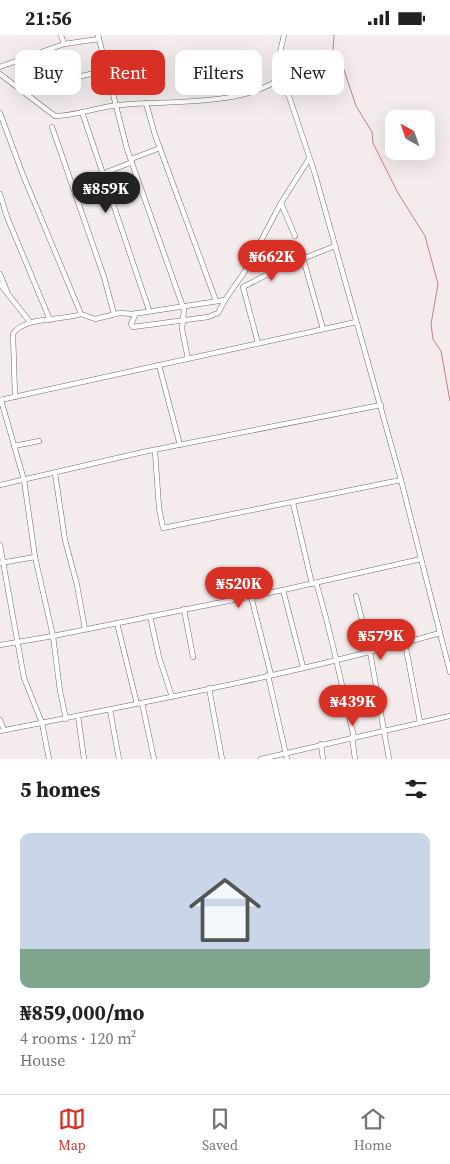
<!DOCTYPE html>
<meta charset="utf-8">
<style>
:root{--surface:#fff;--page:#f2f2f2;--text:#222;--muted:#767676;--line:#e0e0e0;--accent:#d93025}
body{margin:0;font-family:"Source Serif 4",serif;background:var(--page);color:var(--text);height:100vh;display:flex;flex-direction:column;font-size:19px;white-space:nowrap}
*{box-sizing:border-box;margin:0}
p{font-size:16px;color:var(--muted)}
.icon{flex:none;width:28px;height:28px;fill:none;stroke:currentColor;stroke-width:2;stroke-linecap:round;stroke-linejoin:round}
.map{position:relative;height:724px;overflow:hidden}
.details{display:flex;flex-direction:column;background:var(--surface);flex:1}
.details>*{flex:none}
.hud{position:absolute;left:15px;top:15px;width:420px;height:45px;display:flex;gap:10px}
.needle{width:32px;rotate:320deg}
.controls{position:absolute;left:385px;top:75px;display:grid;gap:10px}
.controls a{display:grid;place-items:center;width:50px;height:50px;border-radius:10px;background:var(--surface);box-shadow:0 5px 20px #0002;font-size:25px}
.price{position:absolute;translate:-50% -42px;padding:0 11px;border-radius:18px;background:var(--accent);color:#fff;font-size:16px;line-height:32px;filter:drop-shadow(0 1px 2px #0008)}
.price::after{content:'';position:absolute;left:50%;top:30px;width:15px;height:11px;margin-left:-8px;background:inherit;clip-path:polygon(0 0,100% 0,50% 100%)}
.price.selected{background:#222;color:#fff}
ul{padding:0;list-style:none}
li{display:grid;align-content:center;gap:10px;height:265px;padding:0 20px}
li+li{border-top:1px solid var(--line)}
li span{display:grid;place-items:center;height:155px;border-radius:10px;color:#555}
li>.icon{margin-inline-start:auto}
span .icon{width:90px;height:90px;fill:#fffc;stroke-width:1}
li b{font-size:21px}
h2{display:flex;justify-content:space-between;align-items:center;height:60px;padding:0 20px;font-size:21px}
.tag{padding:0 18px;border-radius:10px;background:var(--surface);box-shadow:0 5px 20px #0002;font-size:18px;line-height:45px}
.tag.selected{background:var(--accent);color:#fff}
.status{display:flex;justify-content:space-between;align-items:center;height:35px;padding:0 25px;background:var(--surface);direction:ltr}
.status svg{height:14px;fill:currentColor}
.menu{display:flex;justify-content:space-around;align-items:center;height:70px;border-top:1px solid var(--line);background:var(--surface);font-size:14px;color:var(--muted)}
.menu a{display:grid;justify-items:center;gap:2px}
.menu .selected{color:var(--accent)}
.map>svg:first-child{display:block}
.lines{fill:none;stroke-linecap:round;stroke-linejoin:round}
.stream{stroke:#c48181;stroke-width:1}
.minor-casing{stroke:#736c6b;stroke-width:5.5}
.minor{stroke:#fff;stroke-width:4.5}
</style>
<div class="status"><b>21:56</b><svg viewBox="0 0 49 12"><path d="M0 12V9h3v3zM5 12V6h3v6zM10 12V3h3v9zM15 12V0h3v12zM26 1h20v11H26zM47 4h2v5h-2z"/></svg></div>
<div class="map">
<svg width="450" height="724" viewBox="0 0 450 724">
<rect width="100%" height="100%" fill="#f4ecec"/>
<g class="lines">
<!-- stream -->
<polyline class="stream" points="334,0 333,14 341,26 356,71 372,97 373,108 398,158 425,201 438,249 431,289 433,304 441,316 450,366"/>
<defs>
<g id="minor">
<polyline points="61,0 64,9"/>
<polyline points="98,0 127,114 184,275 182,294 188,324"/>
<polyline points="284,0 279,22 281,43 290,64 315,139 401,445 450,637"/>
<polyline points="0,32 64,9 99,4"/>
<path d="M0,39L55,81C76,81 97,72 119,70C167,65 241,72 281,43"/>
<polyline points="20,55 108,35"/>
<polyline points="146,68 155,100 216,266"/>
<polyline points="82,77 149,275"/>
<polyline points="0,78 23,140 81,279"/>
<polyline points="52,92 104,242 114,279"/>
<polyline points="131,124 160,113"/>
<polyline points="102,139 132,127"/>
<polyline points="0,159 7,182 50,285"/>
<polyline points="281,168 295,201"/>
<polyline points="303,223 323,294"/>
<polyline points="0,239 7,256"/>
<polyline points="0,249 30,287"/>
<polyline points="136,278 131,289 133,292 208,282 218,278 225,265"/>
<polyline points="258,308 243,252 282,232 335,211"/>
<polyline points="159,330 180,410"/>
<path d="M15,362L13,299C24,281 62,286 81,279L95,284L120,278L133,279L225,265L245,236L281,168L309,124"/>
<polyline points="0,365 356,287"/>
<polyline points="14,411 39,406"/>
<polyline points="155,416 159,473 163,493 401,445"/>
<polyline points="55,438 65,505 77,550 85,594"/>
<polyline points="0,450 143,417 381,370"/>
<polyline points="293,468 312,549"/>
<polyline points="0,510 24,643 42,688 49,724"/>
<polyline points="0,528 35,522"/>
<path d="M316,548C332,598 341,650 354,702"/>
<polyline points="283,555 303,632"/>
<polyline points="251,561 271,640"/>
<polyline points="356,561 370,617 389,724"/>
<polyline points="184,574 193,622"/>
<polyline points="150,581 159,622 172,662"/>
<polyline points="117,588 137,669"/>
<polyline points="405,608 420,687"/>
<polyline points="0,610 53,601 35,522 24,445 1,365"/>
<polyline points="268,640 287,724"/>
<polyline points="209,653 222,724"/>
<polyline points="142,668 154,724"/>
<polyline points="110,675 119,724"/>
<polyline points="78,681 84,724"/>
<polyline points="66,684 60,656 53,601 283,555 421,524"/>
<polyline points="0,685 4,695"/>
<path d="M0,696C147,667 295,639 440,598"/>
<polyline points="352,702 355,724"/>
<polyline points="321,709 323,724"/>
<polyline points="261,724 450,681"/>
</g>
</defs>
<!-- minor casing -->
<use href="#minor" class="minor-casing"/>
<!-- minor -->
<use href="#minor" class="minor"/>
</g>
</svg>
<div class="controls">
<a><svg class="needle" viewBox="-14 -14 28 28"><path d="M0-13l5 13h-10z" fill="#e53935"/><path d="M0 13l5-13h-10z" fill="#767676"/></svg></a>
</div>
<b class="price selected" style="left:106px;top:179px">₦859K</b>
<b class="price" style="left:272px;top:247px">₦662K</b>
<b class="price" style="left:239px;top:574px">₦520K</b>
<b class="price" style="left:381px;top:626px">₦579K</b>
<b class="price" style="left:353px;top:692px">₦439K</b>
<div class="hud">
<a class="tag">Buy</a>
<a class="tag selected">Rent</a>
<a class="tag">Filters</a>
<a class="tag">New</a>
</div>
</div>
<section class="details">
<h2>5 homes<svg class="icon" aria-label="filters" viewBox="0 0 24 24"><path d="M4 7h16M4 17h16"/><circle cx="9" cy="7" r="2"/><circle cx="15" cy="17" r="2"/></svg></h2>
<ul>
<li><span style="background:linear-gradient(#c9d6e8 75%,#7fa58c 0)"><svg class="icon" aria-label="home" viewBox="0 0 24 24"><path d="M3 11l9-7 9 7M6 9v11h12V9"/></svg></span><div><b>₦859,000/mo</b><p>4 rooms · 120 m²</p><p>House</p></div></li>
</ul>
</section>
<nav class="menu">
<a class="selected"><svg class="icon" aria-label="map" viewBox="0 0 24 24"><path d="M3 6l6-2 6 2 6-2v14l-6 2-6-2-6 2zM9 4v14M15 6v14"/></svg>Map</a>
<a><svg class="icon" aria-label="saved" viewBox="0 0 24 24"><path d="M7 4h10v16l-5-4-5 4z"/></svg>Saved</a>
<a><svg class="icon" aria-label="home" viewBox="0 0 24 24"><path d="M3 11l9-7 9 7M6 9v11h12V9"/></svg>Home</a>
</nav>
